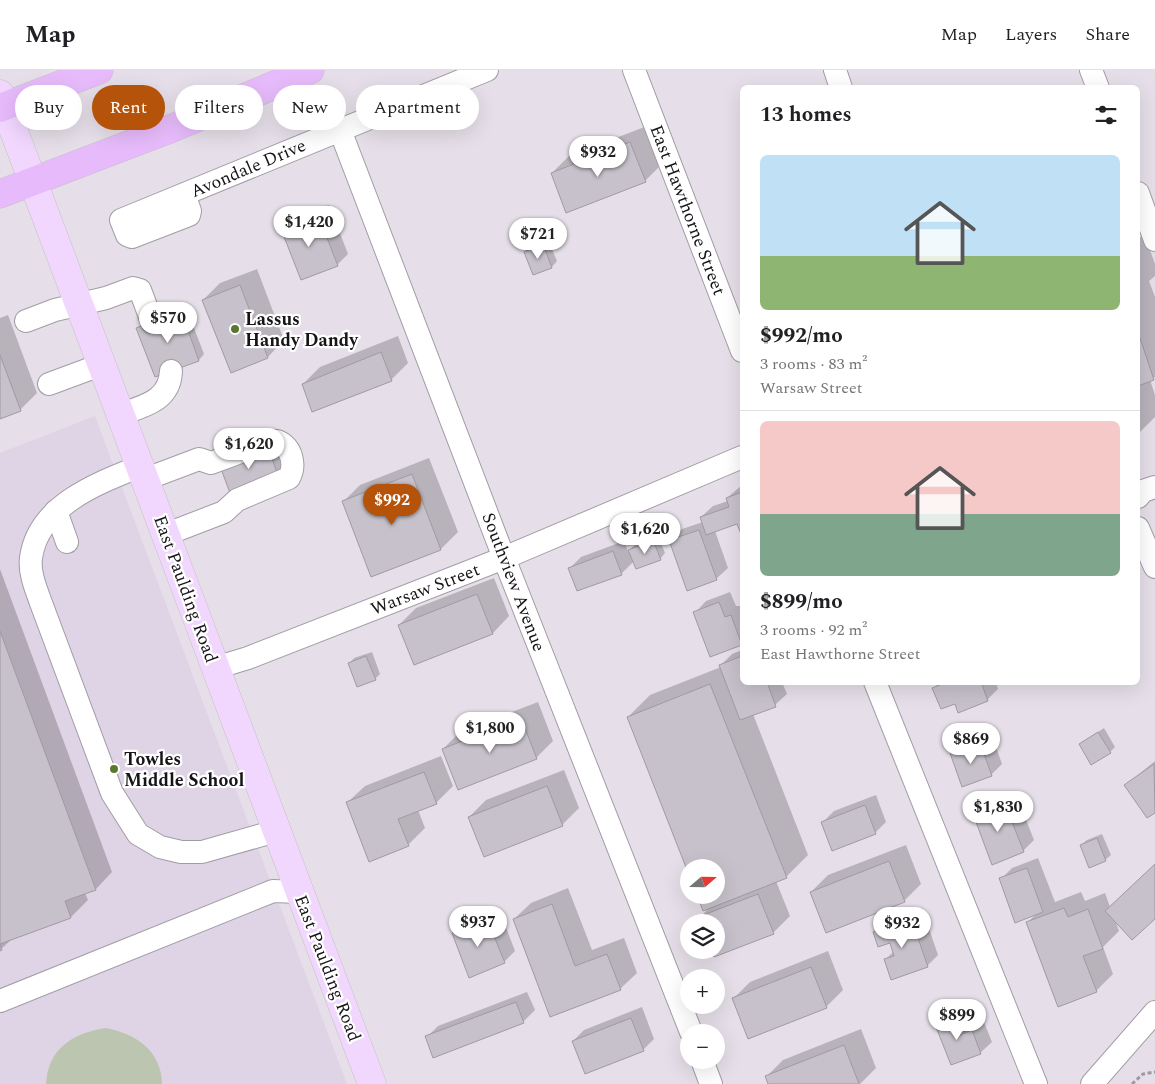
<!DOCTYPE html>
<meta charset="utf-8">
<style>
:root{--surface:#fff;--page:#f2f2f2;--text:#202124;--muted:#757577;--line:#e0e0e0;--accent:#b45309}
body{margin:0;font-family:Spectral,serif;background:var(--page);color:var(--text);height:100vh;display:flex;flex-direction:column;font-size:19px;white-space:nowrap}
*{box-sizing:border-box;margin:0}
p{font-size:16px;color:var(--muted)}
.icon{flex:none;width:28px;height:28px;fill:none;stroke:currentColor;stroke-width:2;stroke-linecap:round;stroke-linejoin:round}
.map{position:relative;flex:1;overflow:hidden}
.panel{position:absolute;left:740px;top:15px;width:400px;height:600px;display:flex;flex-direction:column;background:var(--surface);border-radius:8px;box-shadow:0 5px 20px #0002}
.panel>*{flex:none}
.banner{position:absolute;left:15px;top:15px;width:475px;height:45px;display:flex;gap:10px}
.needle{width:32px;rotate:70deg}
.fabs{position:absolute;left:680px;top:789px;display:grid;gap:10px}
.fabs a{display:grid;place-items:center;width:45px;height:45px;border-radius:50%;background:var(--surface);box-shadow:0 5px 20px #0002;font-size:25px}
.price{position:absolute;translate:-50% -42px;padding:0 11px;border-radius:18px;background:#fff;color:#222;font-size:16px;line-height:32px;filter:drop-shadow(0 1px 2px #0008)}
.price::after{content:'';position:absolute;left:50%;top:30px;width:15px;height:11px;margin-left:-8px;background:inherit;clip-path:polygon(0 0,100% 0,50% 100%)}
.price.active{background:var(--accent);color:#fff}
ul{padding:0;list-style:none}
li{display:grid;align-content:center;gap:10px;height:265px;padding:0 20px}
li+li{border-top:1px solid var(--line)}
li span{display:grid;place-items:center;height:155px;border-radius:8px;color:#555}
li>.icon{margin-inline-start:auto}
span .icon{width:90px;height:90px;fill:#fffc;stroke-width:1}
li b{font-size:21px}
h2{display:flex;justify-content:space-between;align-items:center;height:60px;padding:0 20px;font-size:21px}
.tag{padding:0 18px;border-radius:22px;background:var(--surface);box-shadow:0 5px 20px #0002;font-size:18px;line-height:45px}
.tag.active{background:var(--accent);color:#fff}
header{display:flex;align-items:center;gap:30px;box-sizing:border-box;height:70px;padding:0 25px;background:var(--surface);border-bottom:1px solid var(--line)}
header strong{font-size:24px}
nav{display:flex;gap:28px;margin-inline-start:auto;font-size:18px}
.map>svg:first-child{display:block}
.built{fill:#dfd4e5}
.green{fill:#bbc5b0}
.shadow{fill:#0003}
.building{fill:#c7c1cb;stroke:#a09aa3}
.lines{fill:none;stroke-linecap:round;stroke-linejoin:round}
.minor-tunnel{stroke:#c7c1ca;stroke-width:22;stroke-dasharray:22 11;stroke-linecap:butt}
.minor-casing{stroke:#a29ca5;stroke-width:24}
.major-casing{stroke:#c3c2c3;stroke-width:29}
.highway-casing{stroke:#c3c2c3;stroke-width:29}
.path{stroke:#9f9aa2;stroke-width:3;stroke-dasharray:4 2.5;stroke-linecap:butt}
.minor{stroke:#fff;stroke-width:22}
.major{stroke:#f1d6fd;stroke-width:28}
.highway{stroke:#e7bbfb;stroke-width:28}
.poi-dot{fill:#58782f;stroke:#fff;stroke-width:2}
.labels{text-anchor:middle;stroke-width:4.5;stroke-linejoin:round;paint-order:stroke}
.street-label{font-size:18px;fill:#171418;stroke:#fff}
.poi-label{font-size:18px;font-weight:bold;fill:#171418;stroke:#fff;text-anchor:start}
</style>
<header>
<strong>Map</strong>
<nav><a>Map</a><a>Layers</a><a>Share</a></nav>
</header>
<div class="map">
<svg width="1155" height="1014" viewBox="0 0 1155 1014">
<rect width="100%" height="100%" fill="#e6dfe9"/>
<!-- built -->
<polygon class="built" points="95,346 347,1014 0,1014 0,383"/>
<!-- green -->
<path class="green" d="M106,958C136,964 161,980 162,1014H46C48,978 73,963 106,958Z"/>
<!-- shadow -->
<g class="shadow">
<polygon points="647,56 662,94 645,111 552,103 569,86"/>
<polygon points="329,135 348,184 337,195 283,160 294,148"/>
<polygon points="1145,166 1155,194 1155,206 1149,211 1155,227 1155,307 1150,310 1155,325 1155,347 1138,364 1138,168"/>
<polygon points="548,170 557,191 552,197 533,204 525,182 530,177"/>
<polygon points="257,199 284,270 268,287 231,301 203,230 220,213"/>
<polygon points="186,237 204,284 199,290 155,306 138,258 143,253"/>
<polygon points="8,245 37,323 20,340 0,348 0,248"/>
<polygon points="398,266 408,293 391,310 303,314 320,297"/>
<polygon points="279,368 288,393 277,404 231,421"/>
<polygon points="429,388 458,462 441,479 372,506 343,432 360,415"/>
<polygon points="742,415 742,463 738,453 715,461 728,498 716,509 671,470 682,459 703,452 701,447 713,436 728,431 727,428"/>
<polygon points="658,466 665,483 660,489 634,491 621,504 570,498 581,487 624,471 628,481 635,475"/>
<polygon points="0,499 112,802 96,819 85,823 88,830 71,847 12,869 0,880"/>
<polygon points="494,508 509,546 493,563 399,555 416,538"/>
<polygon points="730,522 736,536 742,536 741,574 695,543 706,531"/>
<polygon points="742,580 742,612 782,612 787,624 775,635 753,644 808,785 786,807 776,811 790,846 773,863 715,886 713,880 716,880 716,852 702,852 700,847 711,836 698,825 716,825 716,798 628,647 650,625 721,597 721,595 732,584"/>
<polygon points="372,582 380,604 375,609 349,594 354,588"/>
<polygon points="940,612 996,612 998,619 987,630 955,632 934,618"/>
<polygon points="538,632 553,671 537,687 458,718 443,679 460,662"/>
<polygon points="1104,658 1115,677 1110,682 1080,674"/>
<polygon points="991,663 1002,694 991,705 951,684 963,672"/>
<polygon points="441,686 453,716 436,733 418,740 425,758 408,775 348,732 365,716"/>
<polygon points="1155,691 1155,741 1147,746 1126,715"/>
<polygon points="564,700 579,738 562,755 469,747 486,730"/>
<polygon points="1015,722 1034,770 1023,781 975,745 986,734"/>
<polygon points="876,725 886,752 875,763 823,752 834,741"/>
<polygon points="1102,764 1111,785 1105,790 1081,775 1087,770"/>
<polygon points="906,775 921,814 904,831 811,822 828,805"/>
<polygon points="1038,788 1055,832 1081,822 1085,831 1105,823 1110,837 1155,794 1155,847 1115,850 1119,861 1103,877 1113,904 1096,921 1027,853 1036,844 1001,809 1012,798"/>
<polygon points="568,818 592,880 624,868 637,903 620,919 551,946 514,849 531,833"/>
<polygon points="922,838 938,885 927,896 885,890 894,881 891,872 874,862 886,851"/>
<polygon points="499,839 515,881 504,892 453,863 464,852"/>
<polygon points="828,881 843,920 826,937 734,928 750,912"/>
<polygon points="527,922 535,940 523,952 427,967 438,956"/>
<polygon points="964,935 968,945 977,942 980,951 983,950 992,972 980,983 935,952 947,941"/>
<polygon points="642,937 654,969 643,980 573,971 584,960"/>
<polygon points="861,959 876,998 860,1014 769,1014 766,1007 783,990"/>
</g>
<!-- building -->
<g class="building">
<polygon points="630,72 646,112 566,143 551,103"/>
<polygon points="318,145 338,196 301,210 281,159"/>
<polygon points="543,174 552,198 533,205 524,182"/>
<polygon points="240,215 268,288 231,303 202,230"/>
<polygon points="181,241 199,291 155,307 136,258"/>
<polygon points="1138,262 1154,310 1138,316"/>
<polygon points="381,282 392,311 312,342 302,314"/>
<polygon points="0,285 21,341 0,349"/>
<polygon points="268,378 278,405 230,423 220,396"/>
<polygon points="412,404 441,480 371,507 342,431"/>
<polygon points="742,422 742,464 741,464 737,454 706,465 700,447 729,437 726,428"/>
<polygon points="699,460 717,510 687,521 669,470"/>
<polygon points="653,470 661,490 636,499 628,480"/>
<polygon points="613,481 622,505 577,521 568,498"/>
<polygon points="477,524 493,564 414,595 398,555"/>
<polygon points="719,532 725,547 731,545 742,575 710,587 693,542"/>
<polygon points="0,561 96,820 65,831 71,848 0,874 2,880 0,881"/>
<polygon points="366,586 376,610 357,617 348,593"/>
<polygon points="742,586 742,612 767,612 776,637 740,650 719,595"/>
<polygon points="947,612 981,612 988,631 958,643 955,634 941,639 932,618"/>
<polygon points="710,614 787,808 703,841 697,825 716,825 716,798 689,798 689,805 627,647"/>
<polygon points="521,648 537,689 458,720 442,679"/>
<polygon points="1098,662 1111,683 1091,695 1079,674"/>
<polygon points="980,673 992,706 962,717 950,683"/>
<polygon points="1154,694 1155,743 1147,748 1124,715"/>
<polygon points="424,702 437,734 398,749 409,776 369,792 346,732"/>
<polygon points="547,716 563,756 484,787 468,747"/>
<polygon points="1004,732 1024,782 992,795 973,744"/>
<polygon points="865,735 876,764 832,781 821,752"/>
<polygon points="1097,768 1106,791 1089,798 1080,775"/>
<polygon points="889,791 905,832 826,863 810,822"/>
<polygon points="1155,794 1155,849 1132,870 1105,841"/>
<polygon points="1027,798 1043,842 1015,853 999,808"/>
<polygon points="758,824 774,864 714,887 711,880 716,880 716,852 701,852 698,847"/>
<polygon points="552,834 575,896 607,884 621,920 550,947 513,849"/>
<polygon points="1064,838 1068,847 1088,839 1103,879 1083,886 1097,922 1058,937 1026,852"/>
<polygon points="911,848 928,897 891,910 884,889 894,886 890,873 878,877 873,862"/>
<polygon points="487,849 505,893 469,908 452,863"/>
<polygon points="811,897 827,938 748,969 732,928"/>
<polygon points="516,932 524,953 433,988 425,966"/>
<polygon points="952,945 960,965 972,960 981,984 951,995 934,952"/>
<polygon points="972,947 975,958 960,963 957,952"/>
<polygon points="631,948 644,981 585,1004 572,971"/>
<polygon points="844,975 859,1014 768,1014 765,1006"/>
</g>
<g class="lines">
<!-- minor-tunnel -->
<polyline class="minor-tunnel" points="152,252 171,301"/>
<defs>
<g id="minor">
<polyline points="634,0 742,281"/>
<polyline points="835,0 841,18"/>
<polyline points="1091,0 1098,18"/>
<polyline points="340,60 504,488 691,962"/>
<polyline points="1138,123 1155,170"/>
<polyline points="184,124 190,141 189,145 132,167 127,165 121,150 487,0"/>
<polyline points="26,251 55,240 106,228 133,218 140,220 152,252"/>
<polyline points="49,314 103,294"/>
<path d="M121,344C145,336 170,330 171,301"/>
<path d="M141,396C98,413 38,435 31,488C29,503 36,519 41,533L112,723L138,764L160,777L181,782H202L276,761"/>
<path d="M146,409L199,389L211,393L270,371H277C292,377 296,395 289,408L237,430L224,442L167,464"/>
<polyline points="1138,427 1143,421 1155,417"/>
<polyline points="56,441 67,472"/>
<polyline points="1138,458 1155,497"/>
<polyline points="215,598 248,588 504,488 742,387"/>
<polyline points="875,612 1036,1014"/>
<polyline points="0,931 273,821 299,822"/>
<polyline points="702,990 711,1014"/>
<polyline points="1092,1014 1155,942"/>
</g>
<path id="major" d="M0,24C126,353 246,685 372,1014"/>
<g id="highway">
<polyline points="0,38 99,0"/>
<polyline points="0,124 175,57 310,0"/>
</g>
</defs>
<!-- minor casing -->
<use href="#minor" class="minor-casing"/>
<!-- major casing -->
<use href="#major" class="major-casing"/>
<!-- highway casing -->
<use href="#highway" class="highway-casing"/>
<!-- path -->
<polyline class="path" points="1132,1014 1143,1004 1155,1002"/>
<!-- minor -->
<use href="#minor" class="minor"/>
<!-- major -->
<use href="#major" class="major"/>
<!-- highway -->
<use href="#highway" class="highway"/>
</g>
<!-- markers -->
<g class="poi-dot">
<circle cx="235" cy="259" r="5"/>
<circle cx="114" cy="699" r="5"/>
</g>
<g class="labels">
<!-- street labels -->
<g class="street-label">
<text transform="translate(248 98) rotate(-23)" y="6">Avondale Drive</text>
<text transform="translate(688 140) rotate(69)" y="6">East Hawthorne Street</text>
<text transform="translate(514 512) rotate(69)" y="6">Southview Avenue</text>
<text transform="translate(186 519) rotate(70)" y="6">East Paulding Road</text>
<text transform="translate(425 519) rotate(-21)" y="6">Warsaw Street</text>
<text transform="translate(328 898) rotate(69)" y="6">East Paulding Road</text>
</g>
<!-- poi labels -->
<g class="poi-label">
<text x="245" y="255">Lassus<tspan x="245" dy="21">Handy Dandy</tspan></text>
<text x="124" y="695">Towles<tspan x="124" dy="21">Middle School</tspan></text>
</g>
</g>
</svg>
<div class="fabs">
<a><svg class="needle" viewBox="-14 -14 28 28"><path d="M0-13l5 13h-10z" fill="#e53935"/><path d="M0 13l5-13h-10z" fill="#757577"/></svg></a>
<a><svg class="icon" aria-label="layers" viewBox="0 0 24 24"><path d="M12 4l9 5-9 5-9-5zM3 14l9 5 9-5"/></svg></a>
<a>+</a>
<a>−</a>
</div>
<b class="price" style="left:598px;top:108px">$932</b>
<b class="price" style="left:309px;top:178px">$1,420</b>
<b class="price" style="left:538px;top:190px">$721</b>
<b class="price" style="left:168px;top:274px">$570</b>
<b class="price" style="left:249px;top:400px">$1,620</b>
<b class="price active" style="left:392px;top:456px">$992</b>
<b class="price" style="left:645px;top:485px">$1,620</b>
<b class="price" style="left:490px;top:684px">$1,800</b>
<b class="price" style="left:971px;top:695px">$869</b>
<b class="price" style="left:998px;top:763px">$1,830</b>
<b class="price" style="left:478px;top:878px">$937</b>
<b class="price" style="left:902px;top:879px">$932</b>
<b class="price" style="left:957px;top:971px">$899</b>
<div class="banner">
<a class="tag">Buy</a>
<a class="tag active">Rent</a>
<a class="tag">Filters</a>
<a class="tag">New</a>
<a class="tag">Apartment</a>
</div>
<section class="panel">
<h2>13 homes<svg class="icon" aria-label="filters" viewBox="0 0 24 24"><path d="M4 7h16M4 17h16"/><circle cx="9" cy="7" r="2"/><circle cx="15" cy="17" r="2"/></svg></h2>
<ul>
<li><span style="background:linear-gradient(#bfe0f5 65%,#8fb573 0)"><svg class="icon" aria-label="home" viewBox="0 0 24 24"><path d="M3 11l9-7 9 7M6 9v11h12V9"/></svg></span><div><b>$992/mo</b><p>3 rooms · 83 m²</p><p>Warsaw Street</p></div></li>
<li><span style="background:linear-gradient(#f6c9c9 60%,#7fa58c 0)"><svg class="icon" aria-label="home" viewBox="0 0 24 24"><path d="M3 11l9-7 9 7M6 9v11h12V9"/></svg></span><div><b>$899/mo</b><p>3 rooms · 92 m²</p><p>East Hawthorne Street</p></div></li>
</ul>
</section>
</div>
